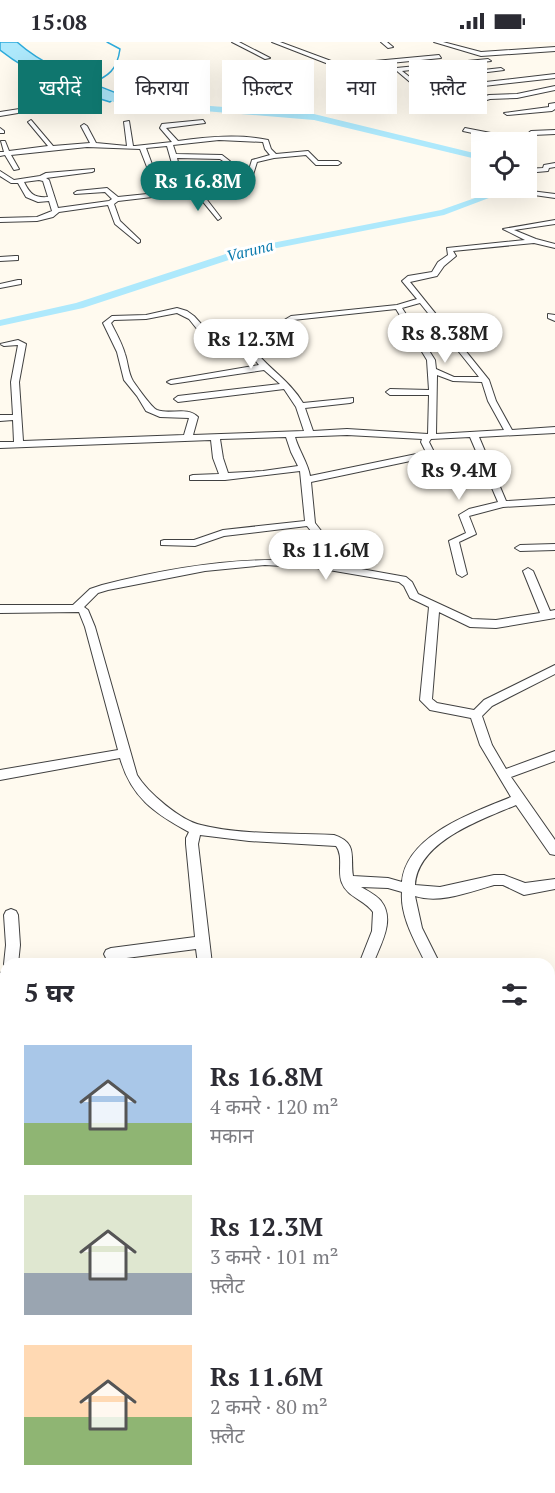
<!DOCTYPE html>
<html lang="hi">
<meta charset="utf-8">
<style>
:root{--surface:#fff;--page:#f7f7f7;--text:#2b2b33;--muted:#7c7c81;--accent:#0f766e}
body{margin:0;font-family:"PT Serif","Noto Sans Devanagari",serif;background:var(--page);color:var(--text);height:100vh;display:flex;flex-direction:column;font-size:22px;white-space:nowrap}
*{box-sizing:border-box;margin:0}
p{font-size:20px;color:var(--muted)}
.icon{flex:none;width:33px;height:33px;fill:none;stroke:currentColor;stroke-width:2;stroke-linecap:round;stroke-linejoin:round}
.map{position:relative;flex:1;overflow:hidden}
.panel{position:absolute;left:0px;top:916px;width:555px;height:536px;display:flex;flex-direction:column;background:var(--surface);border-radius:18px 18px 0 0;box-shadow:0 6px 24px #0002}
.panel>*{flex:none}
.guide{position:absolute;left:18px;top:18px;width:519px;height:54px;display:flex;gap:12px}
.controls{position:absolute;left:471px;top:90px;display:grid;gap:12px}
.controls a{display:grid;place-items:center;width:66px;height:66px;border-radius:0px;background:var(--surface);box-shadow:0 6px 24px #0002;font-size:30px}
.price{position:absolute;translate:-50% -51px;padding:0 14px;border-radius:21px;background:#fff;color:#222;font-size:20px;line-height:39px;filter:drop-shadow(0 2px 3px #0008)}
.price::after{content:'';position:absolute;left:50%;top:36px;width:18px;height:14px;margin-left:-9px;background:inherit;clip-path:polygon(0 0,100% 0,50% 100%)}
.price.selected{background:var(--accent);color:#fff}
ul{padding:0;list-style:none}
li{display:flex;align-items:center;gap:18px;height:150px;padding:0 24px}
li span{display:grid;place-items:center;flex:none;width:168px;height:120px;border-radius:0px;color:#555}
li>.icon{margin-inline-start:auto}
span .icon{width:72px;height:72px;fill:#fffc;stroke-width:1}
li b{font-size:26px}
h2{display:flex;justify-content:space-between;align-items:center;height:72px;padding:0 24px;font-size:26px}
.pill{padding:0 21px;border-radius:0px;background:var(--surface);box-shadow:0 6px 24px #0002;font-size:21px;line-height:54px}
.pill.selected{background:var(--accent);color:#fff}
.status{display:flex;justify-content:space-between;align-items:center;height:42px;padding:0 30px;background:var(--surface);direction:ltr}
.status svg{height:16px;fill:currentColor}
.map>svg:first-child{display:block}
.water{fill:#aee9fc;stroke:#2eabdb;stroke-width:1.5}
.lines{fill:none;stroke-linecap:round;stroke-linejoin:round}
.stream{stroke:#2eabdb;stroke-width:1.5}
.river{fill:#aee9fc;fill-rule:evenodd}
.minor-tunnel{stroke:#dbd7cd;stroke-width:16;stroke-dasharray:16 8;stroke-linecap:butt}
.minor-casing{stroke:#414141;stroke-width:2}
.minor{fill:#fff;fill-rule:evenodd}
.labels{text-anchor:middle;stroke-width:6;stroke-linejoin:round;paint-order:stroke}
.far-water-label{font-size:15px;font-style:italic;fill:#0a7aad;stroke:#fff}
</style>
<div class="status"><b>15:08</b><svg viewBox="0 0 49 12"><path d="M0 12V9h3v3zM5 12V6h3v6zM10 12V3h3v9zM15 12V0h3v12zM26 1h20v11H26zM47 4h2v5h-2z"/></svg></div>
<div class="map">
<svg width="555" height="1451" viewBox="0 0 555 1451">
<rect width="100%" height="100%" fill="#fffaef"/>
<!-- water -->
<path class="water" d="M0,0H17C46,26 84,38 119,52L110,60C70,48 33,34 0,8Z"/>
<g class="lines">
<!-- stream -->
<path class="stream" d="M90,42C109,34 117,28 120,7L107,0"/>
<!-- river -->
<g class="river">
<polygon points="93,45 120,57 314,72 478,112 482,115 482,123 472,116 314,78 118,62 90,49 90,45"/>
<polygon points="492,146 500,146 502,151 444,173 247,212 83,266 0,284 0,278 76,261 241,207 441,168 492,150"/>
</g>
<!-- minor-tunnel -->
<polyline class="minor-tunnel" points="451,1451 461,1446"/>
<defs>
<g id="minor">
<polygon points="232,0 239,0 270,16 265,17"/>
<polygon points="272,0 280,0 350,26 377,25 372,21 375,19 439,13 441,16 380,22 386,27 488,17 491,19 402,29 411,36 501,26 504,28 415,39 424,47 555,32 555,36 423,51 397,29 349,30"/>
<polygon points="381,0 387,0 393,5 388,6"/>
<polygon points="434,0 443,0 481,10 555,5 555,9 481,14"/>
<polygon points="555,44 555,48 517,56 490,57 458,67 430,68 427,66 457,63 489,53 517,52"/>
<polygon points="58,61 60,64 0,74 0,70"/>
<polygon points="555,61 555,67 552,69 507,73 504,71 549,65 549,62"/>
<path d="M31,78L53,104L90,101L81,84L84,82L87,84L96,101L127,104L124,80L129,79L133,104H135L172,100L160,86L162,82L203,78L205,81L166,86L178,99C208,95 238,92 268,98L271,107L276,112L308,109L318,119H338L341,121L338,123H316L306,113L274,116L257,120L252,136L239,145L201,150L221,176L218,178L195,150L118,159L114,162L120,179L140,198V200L138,201L115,182L108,163L59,170L53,175L37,179L0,180V176L37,175L52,169L49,159L38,160L26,155L18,141H11L0,134V129L14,138L40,134L46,131L94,127V129L92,130L46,136L49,138L58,166L109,159L112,157L105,150L75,152L74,151L77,149L107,146L118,155L186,148V145L191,141L187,134L173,125L167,104L146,106L153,125L150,127L147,125L140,107L87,105L11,113L19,127L14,128L5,113L0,114V110H4L1,99H5L9,109L48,104L28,80ZM219,98L263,100L265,107L270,113L252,118L247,134L235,142L192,147L198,142L191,132L179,124L177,116L220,117L226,121L231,120L222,113L176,112L173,103ZM39,138L43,139L48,155C34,156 30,152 24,140Z"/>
<polygon points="0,86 4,89 4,91 0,91"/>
<polygon points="465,86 501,93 526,93 531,89 555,88 555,92 533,93 528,97 501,97 463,89"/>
<polygon points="555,121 555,125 549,126 548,129 526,131 526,127 543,126 544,123"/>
<polygon points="517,146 524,146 531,149 555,152 555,156 527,152"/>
<path d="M555,178V182L514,188L536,197L555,202V206L534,201L453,209L456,214L444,224L437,234L410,240L489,338L496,359L512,388L555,385V391L479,395L506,459L555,456V462L503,465L469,474L476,492L459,500L467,532L462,535L457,532L449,499L466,491L459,473L469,467L498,460L470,395L431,397L429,400L435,412L434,414L311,440L315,481L337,509L339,523L406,535L412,540L418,552L472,577L496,578L540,571L523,529L528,526L533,529L550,569L555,568V576L496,586L470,585L439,570L432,657L437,661L474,668L484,658L555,623V632L492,664L482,674L492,703L506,727L555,709V719L511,735L555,798V813L550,812L516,763C481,778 418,799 415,843L440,845L494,833H504L525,841L555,837V847L524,853L503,843H494C469,850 440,862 415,854L422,886L440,922H426C416,901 400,875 402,850L388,846L361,845C368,849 376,853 381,859C396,878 380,903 373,922H359L372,889L373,870C365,858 347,855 342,841C337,830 344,814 336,804L249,799L200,793L198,802L212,922H198L196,907L111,918L106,916L104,912L106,908L111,906L195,895L186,802V796L189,790C154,771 131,755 120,716L0,738V728L118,708L85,585L79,570L0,571V563H73L90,547L102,543C176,524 253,512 328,521L327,509L307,484L224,494L195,504L161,503V499L164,498H194L223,488L305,479L300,429L225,438H190V434L193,433L219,432L213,416L211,398L0,406V400H14L13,378L0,379V373H13L11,340L18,303L4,304L0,302L18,298L26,302L19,340L23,399L184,393L189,376L160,375L146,369L137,354L124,338L117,310L103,281L112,274L146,273L177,266L187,269L194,274L204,285L203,287H197L189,277L177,271L146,277L114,278L111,281C116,291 122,301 125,312C128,320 128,331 133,339C138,346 151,365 157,368C171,373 187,364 198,375L193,393L304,389L296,365L284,347L178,360L174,357L178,354L280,342L264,328L171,342L167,340L171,338L259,323L241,301L243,296L271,286L291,274L397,263L417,257L402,239L408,234L432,230L438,220L448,213L447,206L525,198L503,187ZM420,261L479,335H454L436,327L435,318L402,266ZM396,267L427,318L429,348L390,347L386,350L390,353H429L428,392L347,387L313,389L305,366L350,361L353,360V356L303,361C289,337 264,324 249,301L277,290L293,278ZM437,333L453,339L482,340L488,359L504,388L436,392ZM347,393L422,397L421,400L426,410L310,434C308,421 299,409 295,395ZM286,395L291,410L298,424L263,429L228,431L223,416L220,397ZM265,523L317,526L399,540L404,544L410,556L429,565L420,658L430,668L471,676L480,703L511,755C474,770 406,793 402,840L388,836L353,834C350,814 358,801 334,793C292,791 241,793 201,783C181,779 147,750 137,733L95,585L88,568L84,565L98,551L108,548L205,529Z"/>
<polygon points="15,214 18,214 18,218 0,219 0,215"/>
<polygon points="18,238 21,238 21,242 0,246 0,242"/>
<polygon points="548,272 555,273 555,279 548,276"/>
<polygon points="555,502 555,508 520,509 515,506 520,503"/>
<polygon points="11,867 16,869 18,873 20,903 18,922 6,922 6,926 4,922 6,903 4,873 6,869"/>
<polygon points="6,928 6,947 0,950 0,931"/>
<polygon points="0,966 6,968 6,982 0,980"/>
<polygon points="549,1125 555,1127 555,1149 549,1146"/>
<polygon points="6,1200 6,1218 0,1220 0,1202"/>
<polygon points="0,1416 6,1418 6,1446 3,1447 0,1446"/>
<polygon points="178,1446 196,1446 197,1451 179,1451"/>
<polygon points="503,1446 522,1446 524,1451 505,1451"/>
</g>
</defs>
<!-- minor casing -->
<use href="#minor" class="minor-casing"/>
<!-- minor -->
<use href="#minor" class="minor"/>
</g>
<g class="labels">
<!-- far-water labels -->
<g class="far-water-label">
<text transform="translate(250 209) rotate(-14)" y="5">Varuna</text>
</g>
</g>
</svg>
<div class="controls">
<a><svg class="icon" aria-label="locate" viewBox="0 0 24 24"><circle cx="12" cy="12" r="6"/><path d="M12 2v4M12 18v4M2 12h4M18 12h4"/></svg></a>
</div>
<b class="price selected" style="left:198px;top:170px">Rs 16.8M</b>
<b class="price" style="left:445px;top:322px">Rs 8.38M</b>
<b class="price" style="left:251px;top:328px">Rs 12.3M</b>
<b class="price" style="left:459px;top:459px">Rs 9.4M</b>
<b class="price" style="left:326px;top:539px">Rs 11.6M</b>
<div class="guide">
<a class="pill selected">खरीदें</a>
<a class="pill">किराया</a>
<a class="pill">फ़िल्टर</a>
<a class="pill">नया</a>
<a class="pill">फ़्लैट</a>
</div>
<section class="panel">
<h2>5 घर<svg class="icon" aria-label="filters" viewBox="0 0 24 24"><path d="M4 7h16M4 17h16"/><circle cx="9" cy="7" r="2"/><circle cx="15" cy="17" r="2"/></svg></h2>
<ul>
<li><span style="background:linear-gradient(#a9c7e8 65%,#8fb573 0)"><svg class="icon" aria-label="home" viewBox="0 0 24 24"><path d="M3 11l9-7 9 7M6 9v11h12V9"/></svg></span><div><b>Rs 16.8M</b><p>4 कमरे · 120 m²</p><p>मकान</p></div></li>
<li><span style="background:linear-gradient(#dfe7d0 65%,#9aa5b1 0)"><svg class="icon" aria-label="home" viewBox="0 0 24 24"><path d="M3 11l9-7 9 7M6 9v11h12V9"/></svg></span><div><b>Rs 12.3M</b><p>3 कमरे · 101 m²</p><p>फ़्लैट</p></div></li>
<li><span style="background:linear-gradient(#ffd9b3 60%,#8fb573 0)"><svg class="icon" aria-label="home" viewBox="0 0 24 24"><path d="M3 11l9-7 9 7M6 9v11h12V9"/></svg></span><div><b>Rs 11.6M</b><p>2 कमरे · 80 m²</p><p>फ़्लैट</p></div></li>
</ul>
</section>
</div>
